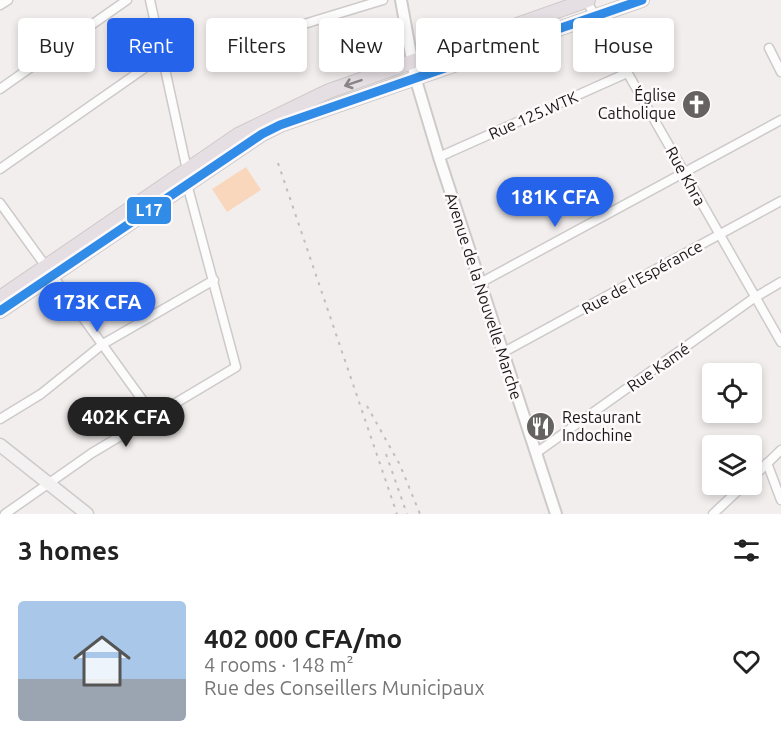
<!DOCTYPE html>
<meta charset="utf-8">
<style>
:root{--surface:#fff;--page:#f2f2f2;--text:#222;--muted:#767676;--line:#e0e0e0;--accent:#2563eb}
body{margin:0;font-family:Ubuntu,sans-serif;background:var(--page);color:var(--text);height:100vh;display:flex;flex-direction:column;font-size:22px;white-space:nowrap}
*{box-sizing:border-box;margin:0}
p{font-size:20px;color:var(--muted)}
.icon{flex:none;width:33px;height:33px;fill:none;stroke:currentColor;stroke-width:2;stroke-linecap:round;stroke-linejoin:round}
.map{position:relative;height:514px;overflow:hidden}
.panel{display:flex;flex-direction:column;background:var(--surface);flex:1}
.panel>*{flex:none}
.guide{position:absolute;left:18px;top:18px;width:746px;height:54px;display:flex;gap:12px}
.controls{position:absolute;left:702px;top:363px;display:grid;gap:12px}
.controls a{display:grid;place-items:center;width:60px;height:60px;border-radius:6px;background:var(--surface);box-shadow:0 3px 9px #0003;font-size:30px}
.price{position:absolute;translate:-50% -51px;padding:0 14px;border-radius:21px;background:var(--accent);color:#fff;font-size:20px;line-height:39px;filter:drop-shadow(0 2px 3px #0008)}
.price::after{content:'';position:absolute;left:50%;top:36px;width:18px;height:14px;margin-left:-9px;background:inherit;clip-path:polygon(0 0,100% 0,50% 100%)}
.price.active{background:#222;color:#fff}
ul{padding:0;list-style:none}
li{display:flex;align-items:center;gap:18px;height:150px;padding:0 18px}
li+li{border-top:2px solid var(--line)}
li span{display:grid;place-items:center;flex:none;width:168px;height:120px;border-radius:6px;color:#555}
li>.icon{margin-inline-start:auto}
span .icon{width:72px;height:72px;fill:#fffc;stroke-width:1}
li b{font-size:26px}
h2{display:flex;justify-content:space-between;align-items:center;height:72px;padding:0 18px;font-size:26px}
.pill{padding:0 21px;border-radius:6px;background:var(--surface);box-shadow:0 3px 9px #0003;font-size:21px;line-height:54px}
.pill.active{background:var(--accent);color:#fff}
.map>svg:first-child{display:block}
.green{fill:#f8d7bc}
.lines{fill:none;stroke-linecap:round;stroke-linejoin:round}
.minor-casing{stroke:#cecaca;stroke-width:11}
.tertiary-casing{stroke:#cecaca;stroke-width:14}
.secondary-casing{stroke:#cecaca;stroke-width:15}
.trunk-casing{stroke:#cdcaca;stroke-width:16}
.minor{stroke:#fdfcfc;stroke-width:8}
.tertiary{stroke:#fdfcfc;stroke-width:10}
.secondary{stroke:#f4f1f3;stroke-width:12}
.trunk{stroke:#e5dee3;stroke-width:14}
.rail{stroke:#bebebe;stroke-width:2;stroke-dasharray:3 6;stroke-linecap:butt}
.bus-1-casing{stroke:#fefafb;stroke-width:14}
.bus-1{stroke:#318ce7;stroke-width:9}
.oneway{stroke:#8a8487}
.labels{text-anchor:middle;stroke-width:5;stroke-linejoin:round;paint-order:stroke}
.poi-label{font-size:16px;fill:#1a1617;stroke:#fefafb;text-anchor:end}
.street-label{font-size:16px;fill:#1a1617;stroke:#fefafb}
.line-badge{stroke:#fefafb;stroke-width:2}
.badge-label{font-size:16px;text-anchor:middle;font-weight:bold;fill:#fff}
</style>
<div class="map">
<svg width="781" height="514" viewBox="0 0 781 514">
<rect width="100%" height="100%" fill="#f3eeee"/>
<!-- green -->
<polygon class="green" points="246,167 261,190 227,212 212,189"/>
<g class="lines">
<defs>
<g id="minor">
<polyline points="586,0 781,342"/>
<polyline points="0,5 8,0"/>
<polyline points="291,28 383,0"/>
<polyline points="769,48 781,72"/>
<polyline points="0,89 127,0"/>
<polyline points="439,157 627,73"/>
<polyline points="0,169 162,56"/>
<polyline points="0,203 154,416"/>
<polyline points="480,283 781,120"/>
<polyline points="502,353 781,201"/>
<polyline points="0,419 41,394 103,344 214,280"/>
<polyline points="536,453 754,298 781,282"/>
<polyline points="767,463 781,500"/>
<polyline points="752,478 781,450"/>
<polyline points="5,514 92,453 236,367 187,184 187,170 150,0"/>
<polyline points="713,514 745,484"/>
</g>
<polyline id="tertiary" points="401,0 415,77 439,157 556,514"/>
<polyline id="secondary" points="0,445 87,514"/>
<g id="trunk">
<polyline points="0,298 238,135 329,91 588,0"/>
<polyline points="0,311 262,134 280,125 642,0"/>
</g>
</defs>
<!-- minor casing -->
<use href="#minor" class="minor-casing"/>
<!-- tertiary casing -->
<use href="#tertiary" class="tertiary-casing"/>
<!-- secondary casing -->
<use href="#secondary" class="secondary-casing"/>
<!-- trunk casing -->
<use href="#trunk" class="trunk-casing"/>
<!-- minor -->
<use href="#minor" class="minor"/>
<!-- tertiary -->
<use href="#tertiary" class="tertiary"/>
<!-- secondary -->
<use href="#secondary" class="secondary"/>
<!-- trunk -->
<use href="#trunk" class="trunk"/>
<!-- rail -->
<g class="rail">
<polyline points="278,163 397,514"/>
<polyline points="367,406 400,465 420,514"/>
<polyline points="386,454 407,514"/>
</g>
<defs>
<polyline id="bus-1" points="0,311 262,134 280,125 642,0"/>
</defs>
<!-- bus-1 casing -->
<use href="#bus-1" class="bus-1-casing"/>
<!-- bus-1 -->
<use href="#bus-1" class="bus-1"/>
</g>
<!-- one-way arrows -->
<defs><path id="oneway-shaft" d="M-6 0H5M1.5-3L5.5 0L1.5 3" fill="none" stroke-width="1.6" stroke-linecap="round" stroke-linejoin="round" transform="scale(1.5)"/></defs>
<use class="oneway" href="#oneway-shaft" transform="translate(353 83) rotate(161)"/>
<!-- icons -->
<defs>
<symbol id="church-disc" viewBox="-11 -11 22 22"><circle r="9.5" fill="#666262" stroke="#fefafb"/><path d="M-1.2-6h2.4v3.5h3.3v2.4h-3.3V6h-2.4V-.1h-3.3v-2.4h3.3Z" fill="#fff"/></symbol>
<symbol id="restaurant-disc" viewBox="-11 -11 22 22"><circle r="9.5" fill="#666262" stroke="#fefafb"/><path d="M-5-6h1v4h1v-4h1v4h1v-4h1v5L-1.5 .5V6h-2V.5L-5-1ZM5-6V6H3V1.5H1.5Q1.5-4 5-6Z" fill="#fff"/></symbol>
</defs>
<g fill-rule="evenodd">
<use href="#church-disc" x="680" y="88" width="33" height="33"/>
<use href="#restaurant-disc" x="524" y="410" width="33" height="33"/>
</g>
<g class="labels">
<!-- poi labels -->
<g class="poi-label">
<text x="676" y="101">Église<tspan x="676" dy="18">Catholique</tspan></text>
<text x="562" y="423" text-anchor="start">Restaurant<tspan x="562" dy="18">Indochine</tspan></text>
</g>
<!-- street labels -->
<g class="street-label">
<text transform="translate(533 115) rotate(-24)" y="6">Rue 125.WTK</text>
<text transform="translate(686 176) rotate(61)" y="6">Rue Khra</text>
<text transform="translate(642 277) rotate(-29)" y="6">Rue de l'Espérance</text>
<text transform="translate(484 296) rotate(72)" y="6">Avenue de la Nouvelle Marche</text>
<text transform="translate(658 367) rotate(-35)" y="6">Rue Kamé</text>
</g>
</g>
<rect class="line-badge" x="126" y="196" width="46" height="29" rx="6" fill="#318ce7"/>
<g class="badge-label">
<text x="149" y="216">L17</text>
</g>
</svg>
<div class="controls">
<a><svg class="icon" aria-label="locate" viewBox="0 0 24 24"><circle cx="12" cy="12" r="6"/><path d="M12 2v4M12 18v4M2 12h4M18 12h4"/></svg></a>
<a><svg class="icon" aria-label="layers" viewBox="0 0 24 24"><path d="M12 4l9 5-9 5-9-5zM3 14l9 5 9-5"/></svg></a>
</div>
<b class="price" style="left:555px;top:228px">181K CFA</b>
<b class="price" style="left:97px;top:333px">173K CFA</b>
<b class="price active" style="left:126px;top:448px">402K CFA</b>
<div class="guide">
<a class="pill">Buy</a>
<a class="pill active">Rent</a>
<a class="pill">Filters</a>
<a class="pill">New</a>
<a class="pill">Apartment</a>
<a class="pill">House</a>
</div>
</div>
<section class="panel">
<h2>3 homes<svg class="icon" aria-label="filters" viewBox="0 0 24 24"><path d="M4 7h16M4 17h16"/><circle cx="9" cy="7" r="2"/><circle cx="15" cy="17" r="2"/></svg></h2>
<ul>
<li><span style="background:linear-gradient(#a9c7e8 65%,#9aa5b1 0)"><svg class="icon" aria-label="home" viewBox="0 0 24 24"><path d="M3 11l9-7 9 7M6 9v11h12V9"/></svg></span><div><b>402 000 CFA/mo</b><p>4 rooms · 148 m²</p><p>Rue des Conseillers Municipaux</p></div><svg class="icon" aria-label="heart" viewBox="0 0 24 24"><path d="M12 20l-8-8c-3-5 5-10 8-4 3-6 11-1 8 4z"/></svg></li>
</ul>
</section>
